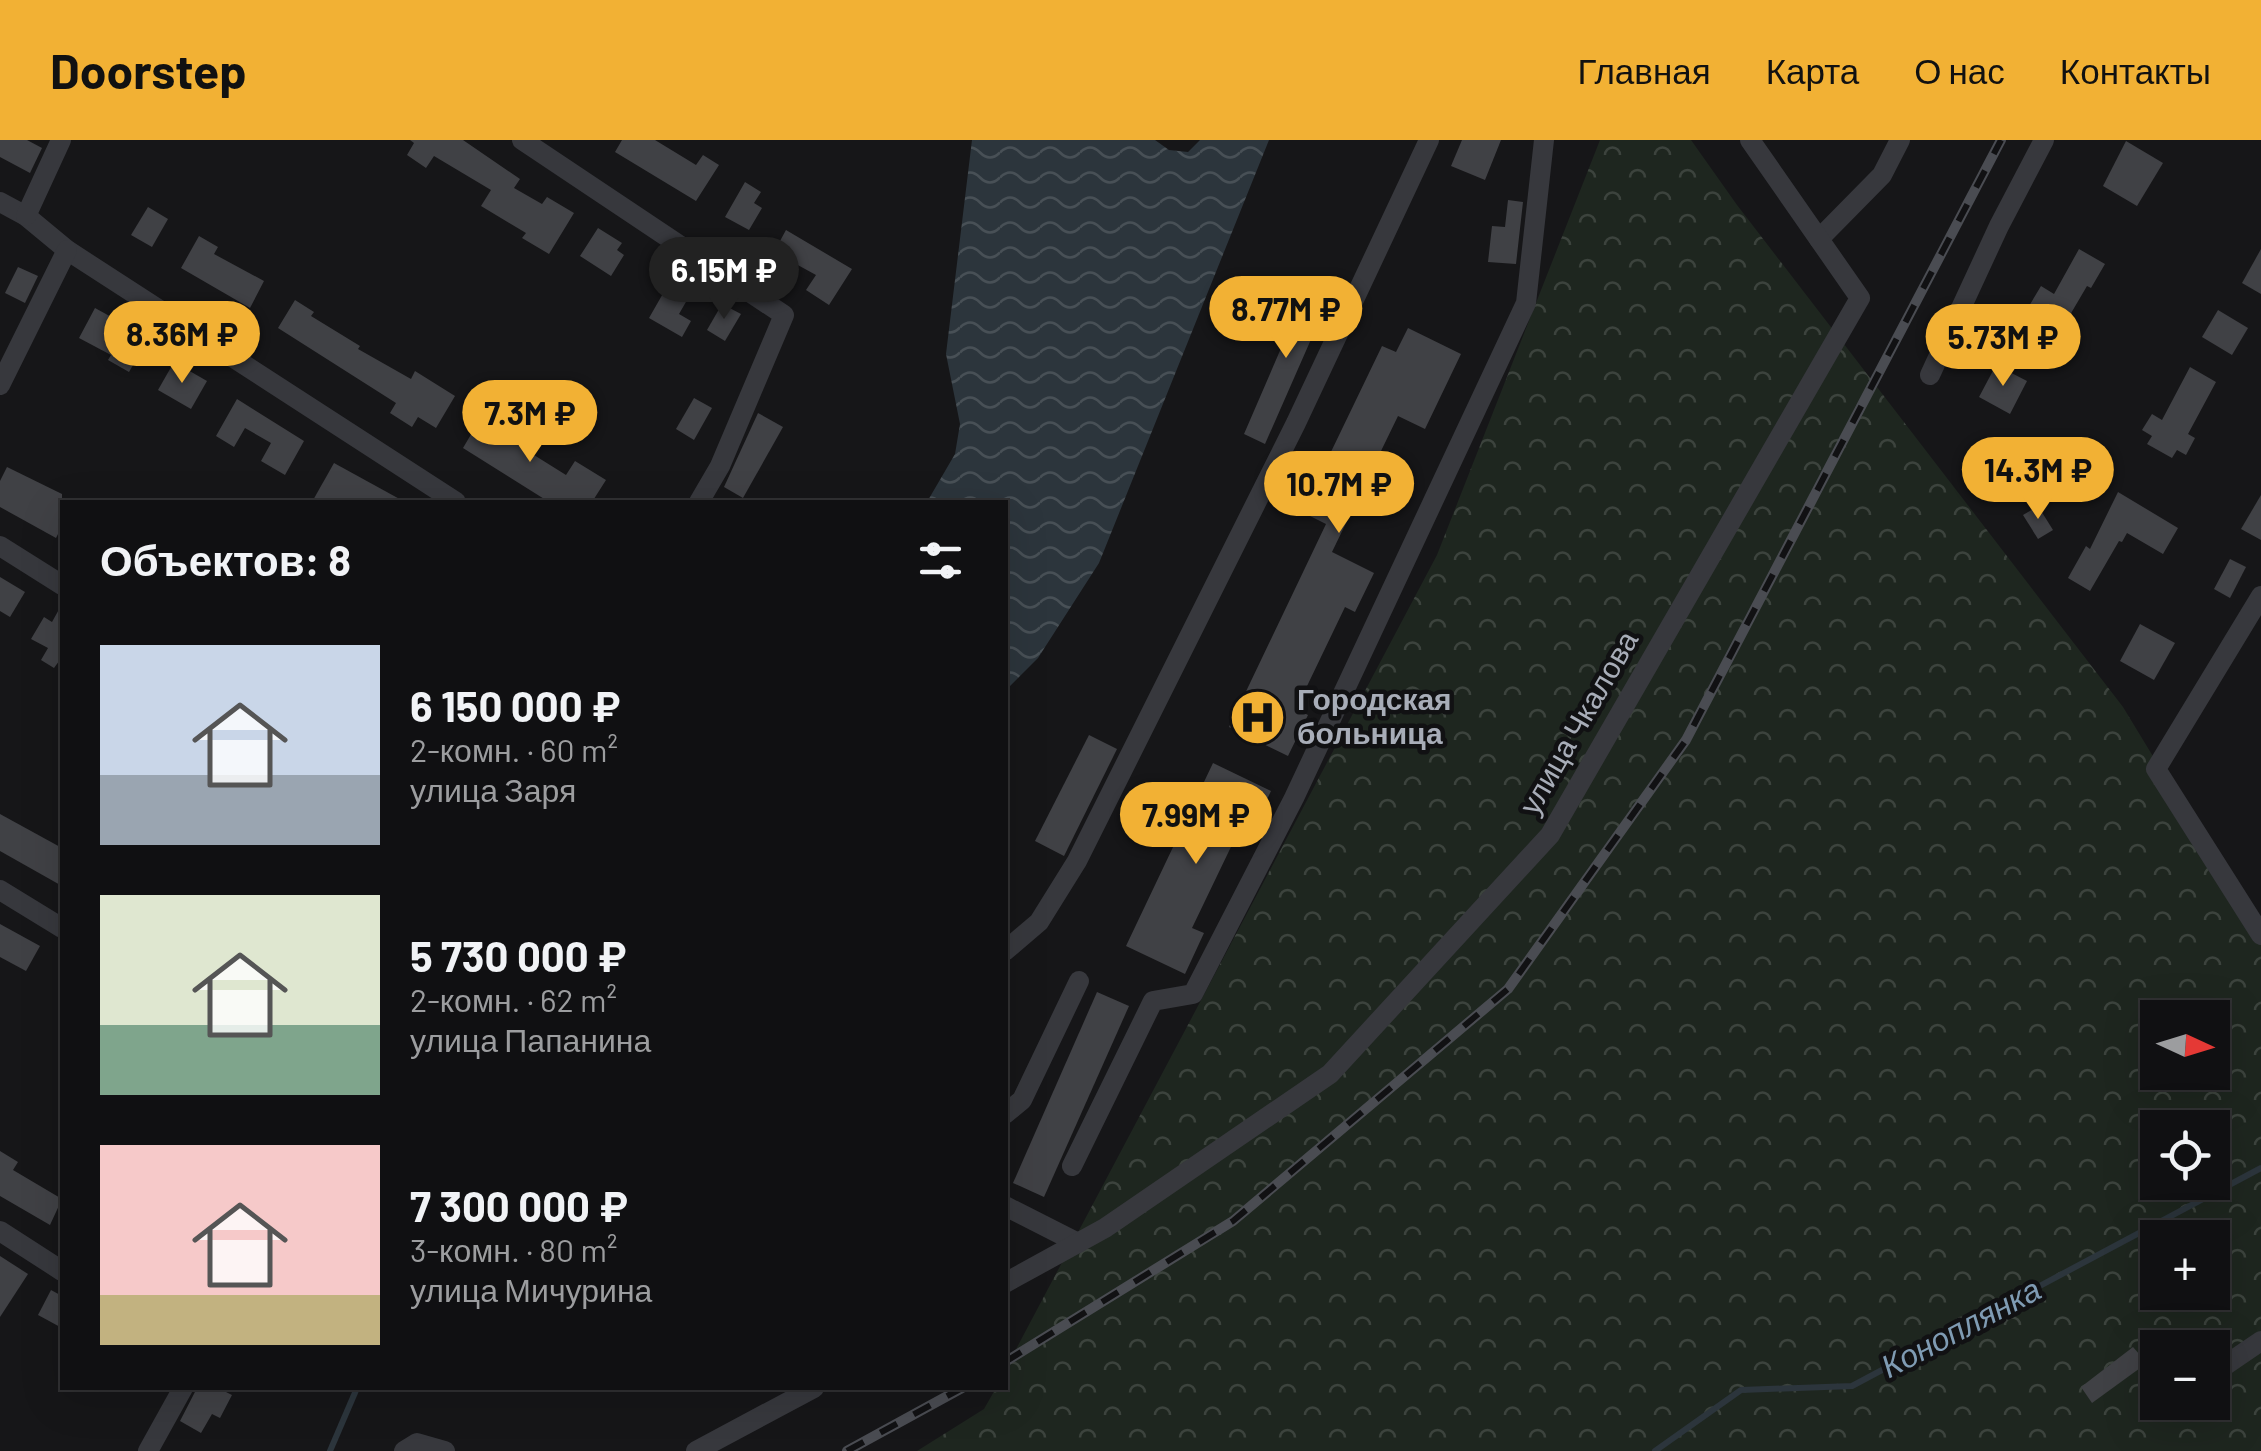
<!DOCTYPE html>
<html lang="ru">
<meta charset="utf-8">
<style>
:root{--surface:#101012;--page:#19191b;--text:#f1f3f6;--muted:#9c9d9f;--line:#303032;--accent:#f2b134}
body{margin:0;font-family:Barlow,sans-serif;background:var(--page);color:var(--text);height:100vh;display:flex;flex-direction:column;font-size:38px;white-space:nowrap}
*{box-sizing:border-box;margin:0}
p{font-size:32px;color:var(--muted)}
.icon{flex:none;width:55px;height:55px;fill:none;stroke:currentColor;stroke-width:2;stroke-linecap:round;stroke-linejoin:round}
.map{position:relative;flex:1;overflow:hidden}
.panel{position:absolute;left:60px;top:360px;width:948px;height:890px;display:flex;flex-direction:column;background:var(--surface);border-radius:0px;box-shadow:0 10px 40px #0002,0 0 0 2px var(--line)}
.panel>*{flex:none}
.needle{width:65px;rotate:94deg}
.fabs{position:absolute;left:2140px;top:860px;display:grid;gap:20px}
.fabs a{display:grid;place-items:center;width:90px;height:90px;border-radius:0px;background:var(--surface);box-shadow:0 10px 40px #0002,0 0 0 2px var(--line);font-size:50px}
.price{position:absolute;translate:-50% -85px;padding:0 22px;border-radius:35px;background:var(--accent);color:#111;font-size:32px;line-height:65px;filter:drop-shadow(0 2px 5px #0008)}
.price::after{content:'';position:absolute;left:50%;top:60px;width:30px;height:22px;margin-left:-15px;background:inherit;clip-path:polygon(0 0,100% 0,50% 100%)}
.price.on{background:#222;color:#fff}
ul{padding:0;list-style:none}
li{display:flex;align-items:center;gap:30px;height:250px;padding:0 40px}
li span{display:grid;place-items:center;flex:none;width:280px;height:200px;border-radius:0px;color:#555}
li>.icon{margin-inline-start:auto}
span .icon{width:120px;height:120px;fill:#fffc;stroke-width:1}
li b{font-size:42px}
h2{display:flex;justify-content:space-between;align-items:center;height:120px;padding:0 40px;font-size:42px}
header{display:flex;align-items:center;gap:60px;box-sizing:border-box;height:140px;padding:0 50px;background:var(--accent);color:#111}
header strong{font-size:48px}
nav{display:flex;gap:55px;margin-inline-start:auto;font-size:35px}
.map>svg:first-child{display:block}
.forest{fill:url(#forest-crowns);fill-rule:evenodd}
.water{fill:url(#water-waves)}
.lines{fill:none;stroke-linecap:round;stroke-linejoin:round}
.stream{stroke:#2c353c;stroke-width:6}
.building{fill:#404145}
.minor{stroke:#37383d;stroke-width:20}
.rail-casing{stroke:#4a4c52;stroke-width:10}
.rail{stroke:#111113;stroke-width:6;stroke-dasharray:19;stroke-linecap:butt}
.labels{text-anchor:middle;stroke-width:9;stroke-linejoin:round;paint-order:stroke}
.poi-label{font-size:30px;font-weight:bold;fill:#a8adb8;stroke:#111113;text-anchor:start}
.street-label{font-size:30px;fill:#a8adb8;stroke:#111113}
.water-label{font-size:32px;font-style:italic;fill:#7f9bb3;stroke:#111113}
</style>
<header>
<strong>Doorstep</strong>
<nav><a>Главная</a><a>Карта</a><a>О нас</a><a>Контакты</a></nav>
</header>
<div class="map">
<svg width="2261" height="1311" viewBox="0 0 2261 1311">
<defs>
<pattern id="forest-crowns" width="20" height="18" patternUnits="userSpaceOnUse" patternTransform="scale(2.5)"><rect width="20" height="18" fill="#1e261f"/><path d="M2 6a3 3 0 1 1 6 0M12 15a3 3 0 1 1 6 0" fill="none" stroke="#3c433d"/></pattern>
<pattern id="water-waves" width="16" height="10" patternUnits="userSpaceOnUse" patternTransform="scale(2.5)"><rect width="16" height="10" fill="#2c353c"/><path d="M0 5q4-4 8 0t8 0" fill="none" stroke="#485056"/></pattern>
</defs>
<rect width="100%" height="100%" fill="#161618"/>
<!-- forest -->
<path class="forest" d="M1600,0H1691L1737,65L2123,567L2261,794V1311H917L984,1269L996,1248H1005V1230L1437,415ZM2158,878H2212V932H2158ZM2158,988H2212V1042H2158ZM2158,1098H2212V1152H2158ZM2158,1208H2212V1262H2158Z"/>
<!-- water -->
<polygon class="water" points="972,0 1155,0 1169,10 1188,12 1200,0 1269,0 1099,423 1038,518 1005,551 1005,362 927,362 955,314 960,284 946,214"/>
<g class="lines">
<!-- stream -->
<g class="stream">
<polyline points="330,1311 357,1248"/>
<polyline points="1655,1311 1741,1250 1852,1246 2261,1028"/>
</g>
</g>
<!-- building -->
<g class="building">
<polygon points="0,0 27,0 42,8 30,33 0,17"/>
<polygon points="410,0 463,0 520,39 514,48 542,64 547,57 574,73 549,114 522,98 526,93 481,66 491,50 434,16 426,28 407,15 414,3"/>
<polygon points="622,0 655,0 696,25 703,15 719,25 696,61 615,12"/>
<polygon points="1462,0 1501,0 1485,40 1451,26"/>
<polygon points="2126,1 2163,23 2137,66 2103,46"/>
<polygon points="745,42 761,52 754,63 762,68 749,90 725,77"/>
<polygon points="1508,60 1523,62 1516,124 1488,122 1492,86 1505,87"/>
<polygon points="148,67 168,79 152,107 131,95"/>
<polygon points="598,88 622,103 617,110 624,115 611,136 580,116"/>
<polygon points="786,90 852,129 829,165 806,150 816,135 774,112"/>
<polygon points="199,96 218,107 214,114 264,141 250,168 181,128"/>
<polygon points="2079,109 2105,124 2091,148 2087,146 2060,192 2073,200 2063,216 2016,188 2041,146 2054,154"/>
<polygon points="2261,109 2261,154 2242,143"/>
<polygon points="18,127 38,136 25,163 5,153"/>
<polygon points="673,136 694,148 679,174 691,181 682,197 649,178"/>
<polygon points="1291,139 1326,154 1312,187 1316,188 1265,304 1244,294 1301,162 1284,155"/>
<polygon points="295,160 314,172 311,176 360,206 358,209 411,239 415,231 455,256 436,288 418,277 412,287 390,273 396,263 278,188"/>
<polygon points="722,164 741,174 725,201 707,190"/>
<polygon points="95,168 115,179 112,184 146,203 129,232 108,220 111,215 79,198"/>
<polygon points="2218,170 2248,188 2232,215 2202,197"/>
<polygon points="1408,188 1461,214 1425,289 1398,276 1332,412 1374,433 1355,472 1345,467 1296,569 1308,575 1288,616 1229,587 1326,384 1302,372 1382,206 1396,212"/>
<polygon points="174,222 207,241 191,269 158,250"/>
<polygon points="1996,225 2027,241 2010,274 1979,257"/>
<polygon points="2190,227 2216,242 2188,294 2195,298 2186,315 2177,310 2172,318 2147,304 2152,296 2142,290 2152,274 2162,280"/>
<polygon points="694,258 712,268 694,300 676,289"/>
<polygon points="237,259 304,301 285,335 261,321 271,303 245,288 234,307 216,296"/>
<polygon points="486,269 512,285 505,297 566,335 575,321 606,340 592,362 549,362 463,308"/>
<polygon points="758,273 783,287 743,358 724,347"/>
<polygon points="334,323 405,362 312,362"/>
<polygon points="7,327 62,354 62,386 56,398 0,367 0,341"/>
<polygon points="2118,352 2178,388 2163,414 2127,393 2122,402 2119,401 2090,451 2068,438 2086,406 2090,409"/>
<polygon points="2261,355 2261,400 2241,389"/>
<polygon points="2038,366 2053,390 2038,399 2023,375"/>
<polygon points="2230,419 2246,427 2230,458 2214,449"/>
<polygon points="0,437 25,452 10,477 0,471"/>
<polygon points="62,464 62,517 54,528 41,520 48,508 31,499 44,477 52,482"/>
<polygon points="2140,484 2175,503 2154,540 2120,521"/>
<polygon points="1089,595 1117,609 1064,716 1035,701"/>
<polygon points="1213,623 1271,651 1252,691 1241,686 1192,788 1204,793 1185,834 1126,806"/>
<polygon points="0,674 62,708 62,746 0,711"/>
<polygon points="0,784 40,806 26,831 0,817"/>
<polygon points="1097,852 1129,866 1044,1057 1013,1043"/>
<polygon points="0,1011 18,1022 13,1030 62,1059 50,1085 0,1056"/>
<polygon points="0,1116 28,1134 0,1177"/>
<polygon points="51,1150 62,1156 62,1188 38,1175"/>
<polygon points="2133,1207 2147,1223 2092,1263 2081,1247"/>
<polygon points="197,1248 218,1248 232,1255 220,1278 212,1274 201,1293 180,1281"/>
</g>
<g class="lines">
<!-- minor -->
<g class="minor">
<polyline points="522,0 784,175 720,326 699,362"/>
<polyline points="0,62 26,76 67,110 456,362"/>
<polyline points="26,76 61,0"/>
<polyline points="1819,99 1882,35 1900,0"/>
<polyline points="1930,235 1999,86 2044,0"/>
<polyline points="0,245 67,110"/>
<polyline points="0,406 62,445"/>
<polyline points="2261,456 2156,629 2261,795"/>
<polyline points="0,750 62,788"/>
<polyline points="1005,811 1039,782 1077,721 1296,283 1429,0"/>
<polyline points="1005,974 1022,960 1079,841"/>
<polyline points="1072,1026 1153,861 1193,854 1294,658 1526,163 1544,0"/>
<polyline points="1005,1066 1078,1103"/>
<polyline points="0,1091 62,1131"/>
<polyline points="1005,1143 1105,1088 1330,934 1550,695 1860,158 1750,0"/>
<polyline points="2214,1233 2261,1201"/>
<polyline points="148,1311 183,1248"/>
<polyline points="404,1311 417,1303 445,1311"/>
<polyline points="696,1311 814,1248"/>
</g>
<defs>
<g id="rail">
<polyline points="1005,1222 1233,1081 1508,849 1686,600 2001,0"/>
<polyline points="847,1311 962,1248"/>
</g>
</defs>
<!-- rail casing -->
<use href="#rail" class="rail-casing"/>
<!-- rail -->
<use href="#rail" class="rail"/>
</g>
<!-- icons -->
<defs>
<symbol id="hospital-disc" viewBox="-11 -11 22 22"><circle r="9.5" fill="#f2b134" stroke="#111113"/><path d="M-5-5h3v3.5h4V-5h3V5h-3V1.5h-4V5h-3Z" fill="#111"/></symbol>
</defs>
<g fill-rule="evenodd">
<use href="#hospital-disc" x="1226" y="546" width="63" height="63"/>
</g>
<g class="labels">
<!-- poi labels -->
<g class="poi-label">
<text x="1297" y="570">Городская<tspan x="1297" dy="34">больница</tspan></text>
</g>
<!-- street labels -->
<g class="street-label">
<text transform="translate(1579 583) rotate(-60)" y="10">улица Чкалова</text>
</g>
<!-- water labels -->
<g class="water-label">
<text transform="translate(1961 1188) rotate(-28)" y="11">Коноплянка</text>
</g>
</g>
</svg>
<div class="fabs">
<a><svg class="needle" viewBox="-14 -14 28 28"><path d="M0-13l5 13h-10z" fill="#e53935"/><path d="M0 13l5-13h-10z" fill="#9c9d9f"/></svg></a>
<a><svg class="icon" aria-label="locate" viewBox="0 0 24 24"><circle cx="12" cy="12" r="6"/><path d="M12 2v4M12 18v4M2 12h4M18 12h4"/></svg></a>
<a>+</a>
<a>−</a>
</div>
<b class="price on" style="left:724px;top:182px">6.15M ₽</b>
<b class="price" style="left:1286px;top:221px">8.77M ₽</b>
<b class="price" style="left:182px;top:246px">8.36M ₽</b>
<b class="price" style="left:2003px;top:249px">5.73M ₽</b>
<b class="price" style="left:530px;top:325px">7.3M ₽</b>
<b class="price" style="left:2038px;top:382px">14.3M ₽</b>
<b class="price" style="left:1339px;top:396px">10.7M ₽</b>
<b class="price" style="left:1196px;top:727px">7.99M ₽</b>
<section class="panel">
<h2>Объектов: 8<svg class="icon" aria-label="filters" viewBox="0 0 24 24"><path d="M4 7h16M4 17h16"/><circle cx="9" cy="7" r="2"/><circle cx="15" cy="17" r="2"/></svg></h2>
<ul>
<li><span style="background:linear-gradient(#c9d6e8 65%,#9aa5b1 0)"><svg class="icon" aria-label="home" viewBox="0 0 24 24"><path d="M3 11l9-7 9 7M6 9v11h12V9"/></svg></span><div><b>6 150 000 ₽</b><p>2-комн. · 60 m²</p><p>улица Заря</p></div></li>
<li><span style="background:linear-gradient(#dfe7d0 65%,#7fa58c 0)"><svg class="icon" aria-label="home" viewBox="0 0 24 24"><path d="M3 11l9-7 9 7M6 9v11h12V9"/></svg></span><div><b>5 730 000 ₽</b><p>2-комн. · 62 m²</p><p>улица Папанина</p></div></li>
<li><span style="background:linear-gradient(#f6c9c9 75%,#c2b280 0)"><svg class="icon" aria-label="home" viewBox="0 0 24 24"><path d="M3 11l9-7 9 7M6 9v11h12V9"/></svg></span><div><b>7 300 000 ₽</b><p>3-комн. · 80 m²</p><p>улица Мичурина</p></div></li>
</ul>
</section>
</div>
